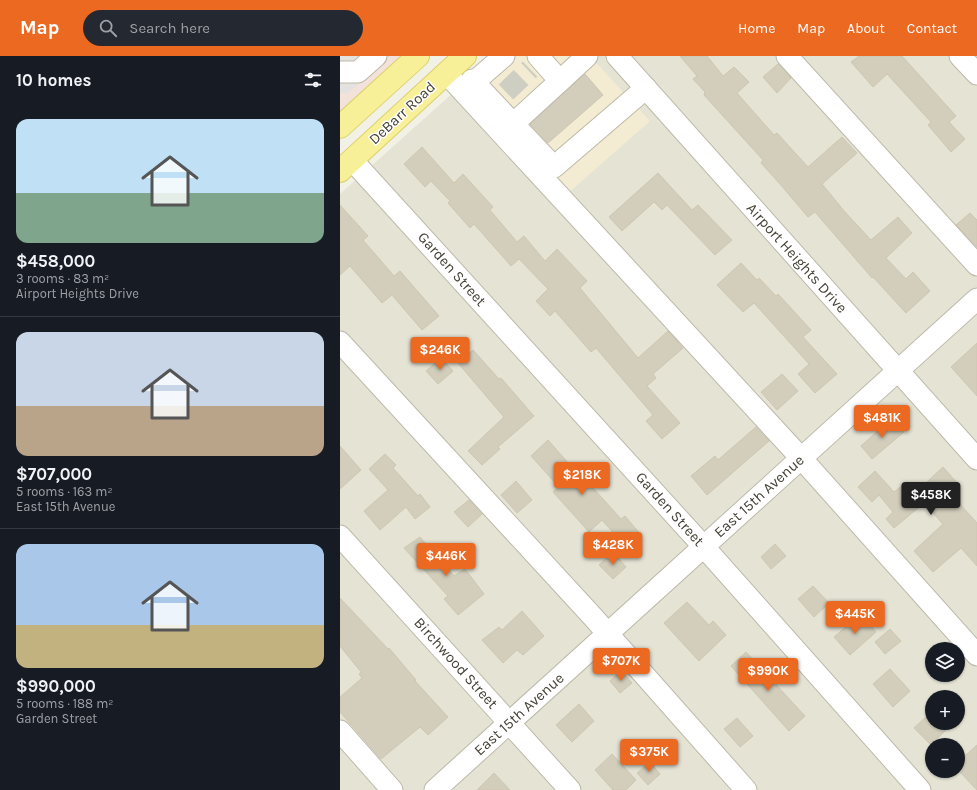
<!DOCTYPE html>
<meta charset="utf-8">
<style>
:root{--surface:#171b24;--page:#242831;--text:#f1f3f6;--muted:#9ea1a6;--line:#363941;--accent:#ec6922}
body{margin:0;font-family:Karla,sans-serif;background:var(--page);color:var(--text);height:100vh;display:flex;flex-direction:column;font-size:15px;white-space:nowrap}
*{box-sizing:border-box;margin:0}
p{font-size:13px;color:var(--muted)}
.icon{flex:none;width:22px;height:22px;fill:none;stroke:currentColor;stroke-width:2;stroke-linecap:round;stroke-linejoin:round}
.map{position:relative;flex:1;overflow:hidden}
.sheet{display:flex;flex-direction:column;background:var(--surface);width:340px}
.sheet>*{flex:none}
.tools{position:absolute;left:585px;top:586px;display:grid;gap:8px}
.tools a{display:grid;place-items:center;width:40px;height:40px;border-radius:50%;background:var(--surface);box-shadow:0 1px 3px #0004;font-size:20px}
.price{position:absolute;translate:-50% -34px;padding:0 9px;border-radius:4px;background:var(--accent);color:#fff;font-size:13px;line-height:26px;filter:drop-shadow(0 1px 2px #0008)}
.price::after{content:'';position:absolute;left:50%;top:24px;width:12px;height:9px;margin-left:-6px;background:inherit;clip-path:polygon(0 0,100% 0,50% 100%)}
.price.selected{background:#222;color:#fff}
ul{padding:0;list-style:none}
li{display:grid;align-content:center;gap:8px;height:212px;padding:0 16px}
li+li{border-top:1px solid var(--line)}
li span{display:grid;place-items:center;height:124px;border-radius:12px;color:#555}
li>.icon{margin-inline-start:auto}
span .icon{width:72px;height:72px;fill:#fffc;stroke-width:1}
li b{font-size:17px}
h2{display:flex;justify-content:space-between;align-items:center;height:48px;padding:0 16px;font-size:17px}
header{display:flex;align-items:center;gap:24px;box-sizing:border-box;height:56px;padding:0 20px;background:var(--accent);color:#fff}
header strong{font-size:19px}
nav{display:flex;gap:22px;margin-inline-start:auto;font-size:14px}
.search{width:280px;height:36px;background:var(--page);display:flex;align-items:center;gap:10px;box-sizing:border-box;padding:0 14px;border-radius:22px;color:var(--muted);font-size:15px}
main{display:flex;flex:1;min-height:0}
.map>svg:first-child{display:block}
.residential{fill:#e5e3d4;fill-rule:evenodd}
.commercial{fill:#f3ebd2}
.medical{fill:#f2e2da}
.parking{fill:#e3e2de}
.building{fill:#d3cebc;stroke:#cdc7b0}
.lines{fill:none;stroke-linecap:round;stroke-linejoin:round}
.minor-tunnel{stroke:#cfcec3;stroke-width:21;stroke-dasharray:21 10;stroke-linecap:butt}
.minor-casing{stroke:#bdbaa9;stroke-width:23}
.major-casing{stroke:#dcd06a;stroke-width:24}
.minor{stroke:#fff;stroke-width:21}
.major{stroke:#f8f099;stroke-width:22}
.labels{text-anchor:middle;stroke-width:3;stroke-linejoin:round;paint-order:stroke}
.street-label{font-size:15px;fill:#444136;stroke:#fff}
</style>
<header>
<strong>Map</strong>
<div class="search"><svg class="icon" aria-label="search" viewBox="0 0 24 24"><circle cx="10" cy="10" r="6"/><path d="M15 15l6 6"/></svg>Search here</div>
<nav><a>Home</a><a>Map</a><a>About</a><a>Contact</a></nav>
</header>
<main>
<section class="sheet">
<h2>10 homes<svg class="icon" aria-label="filters" viewBox="0 0 24 24"><path d="M4 7h16M4 17h16"/><circle cx="9" cy="7" r="2"/><circle cx="15" cy="17" r="2"/></svg></h2>
<ul>
<li><span style="background:linear-gradient(#bfe0f5 60%,#7fa58c 0)"><svg class="icon" aria-label="home" viewBox="0 0 24 24"><path d="M3 11l9-7 9 7M6 9v11h12V9"/></svg></span><div><b>$458,000</b><p>3 rooms · 83 m²</p><p>Airport Heights Drive</p></div></li>
<li><span style="background:linear-gradient(#c9d6e8 60%,#b9a48a 0)"><svg class="icon" aria-label="home" viewBox="0 0 24 24"><path d="M3 11l9-7 9 7M6 9v11h12V9"/></svg></span><div><b>$707,000</b><p>5 rooms · 163 m²</p><p>East 15th Avenue</p></div></li>
<li><span style="background:linear-gradient(#a9c7e8 65%,#c2b280 0)"><svg class="icon" aria-label="home" viewBox="0 0 24 24"><path d="M3 11l9-7 9 7M6 9v11h12V9"/></svg></span><div><b>$990,000</b><p>5 rooms · 188 m²</p><p>Garden Street</p></div></li>
</ul>
</section>
<div class="map">
<svg width="637" height="734" viewBox="0 0 637 734">
<rect width="100%" height="100%" fill="#f2f1e6"/>
<!-- residential -->
<path class="residential" d="M153,0H637V734H0V138L114,36ZM592,593H618V619H592ZM592,641H618V667H592ZM592,689H618V715H592Z"/>
<!-- commercial -->
<polygon class="commercial" points="153,0 250,0 310,65 226,139 121,28"/>
<!-- medical -->
<polygon class="medical" points="0,0 61,0 0,56"/>
<!-- parking -->
<polygon class="parking" points="0,0 51,0 8,37 0,37"/>
<!-- building -->
<g class="building">
<polygon points="340,0 367,0 383,20 394,11 409,26 397,37 434,79 437,77 468,111 502,81 517,97 482,128 505,156 531,184 558,161 572,177 546,202 566,223 573,216 590,235 566,257 533,221 532,222 475,156 468,161 440,128 421,107 423,104 364,39 365,36 353,23 357,20"/>
<polygon points="519,0 562,0 616,60 609,66 625,83 611,96 588,69 591,66 547,18 533,31 511,6"/>
<polygon points="438,8 451,22 437,37 423,21"/>
<polygon points="245,18 263,39 208,87 190,68"/>
<polygon points="82,91 114,127 123,118 153,151 150,154 177,186 184,180 205,205 217,193 247,225 240,232 298,302 328,275 343,292 313,318 316,322 307,330 340,367 322,383 306,365 313,359 256,292 251,296 215,255 210,260 196,245 208,233 179,203 171,210 134,168 130,172 108,147 110,145 91,125 85,131 64,108"/>
<polygon points="318,117 352,154 358,149 392,184 375,199 327,149 322,154 314,146 282,175 269,161"/>
<polygon points="0,149 28,180 23,184 54,220 60,215 99,260 82,274 52,239 42,247 10,210 0,219"/>
<polygon points="630,157 637,164 637,191 616,169"/>
<polygon points="401,207 417,224 419,222 436,240 438,238 471,274 463,281 497,318 475,337 458,318 469,308 414,247 403,256 377,229"/>
<polygon points="637,287 637,340 611,311"/>
<polygon points="133,294 159,323 161,322 194,360 158,391 160,393 142,409 128,395 164,361 118,307"/>
<polygon points="101,302 113,315 98,328 86,315"/>
<polygon points="442,318 458,335 437,354 421,336"/>
<polygon points="552,362 564,376 532,403 521,390"/>
<polygon points="416,371 429,385 367,439 351,420 375,400 378,404"/>
<polygon points="208,384 236,416 237,414 281,463 285,460 301,479 287,492 262,464 249,476 213,436 219,431 191,400"/>
<polygon points="0,390 21,414 0,433"/>
<polygon points="45,398 56,409 53,412 78,440 80,438 90,451 75,463 66,451 40,474 24,455 48,434 29,413"/>
<polygon points="603,411 619,429 610,437 637,467 637,510 621,492 593,516 574,495 603,468 584,447 554,472 546,463 553,456 539,439 532,446 518,431 535,415 554,436 563,429 572,440"/>
<polygon points="176,425 192,444 177,457 161,439"/>
<polygon points="129,444 142,458 128,471 114,456"/>
<polygon points="80,481 114,520 125,513 144,538 118,559 104,543 108,540 64,492"/>
<polygon points="435,488 446,500 431,513 421,501"/>
<polygon points="273,496 286,511 273,523 259,509"/>
<polygon points="473,530 489,547 474,561 458,543"/>
<polygon points="0,542 48,593 49,592 76,624 75,625 108,661 88,679 80,671 41,703 0,656 0,641 22,622 19,618 21,616 0,590"/>
<polygon points="347,546 369,569 373,565 386,579 359,605 324,567"/>
<polygon points="182,555 204,580 183,599 177,594 163,607 142,584 159,571 162,574"/>
<polygon points="521,558 536,576 510,599 494,581"/>
<polygon points="550,573 561,585 545,598 535,586"/>
<polygon points="406,596 465,660 449,675 391,610"/>
<polygon points="550,613 570,635 553,651 533,628"/>
<polygon points="281,615 292,627 280,637 270,625"/>
<polygon points="239,648 254,665 232,686 216,669"/>
<polygon points="589,658 592,661 592,667 613,667 591,689 574,672"/>
<polygon points="397,662 413,680 400,691 384,673"/>
<polygon points="637,689 637,734 618,714 618,706"/>
<polygon points="272,698 296,724 286,734 273,734 255,714"/>
<polygon points="310,706 320,718 308,729 297,717"/>
<polygon points="154,717 170,734 137,734"/>
</g>
<g class="lines">
<!-- minor-tunnel -->
<polyline class="minor-tunnel" points="166,36 190,13"/>
<defs>
<g id="minor">
<polyline points="198,0 220,25 247,0"/>
<polyline points="277,0 637,403"/>
<polyline points="447,0 637,209"/>
<polyline points="620,0 637,18"/>
<polyline points="0,16 18,16 36,0"/>
<polyline points="106,17 461,402 637,599"/>
<polyline points="132,24 214,111 306,32"/>
<polyline points="134,26 164,0"/>
<polyline points="173,68 220,25"/>
<polyline points="12,104 364,491 580,734"/>
<polyline points="0,286 253,561 406,734"/>
<polyline points="0,480 230,734"/>
<polyline points="0,675 52,734"/>
<polyline points="95,734 637,243"/>
</g>
<g id="major">
<polyline points="0,71 78,0"/>
<polyline points="0,115 125,0"/>
</g>
</defs>
<!-- minor casing -->
<use href="#minor" class="minor-casing"/>
<!-- major casing -->
<use href="#major" class="major-casing"/>
<!-- minor -->
<use href="#minor" class="minor"/>
<!-- major -->
<use href="#major" class="major"/>
</g>
<g class="labels">
<!-- street labels -->
<g class="street-label">
<text transform="translate(62 57) rotate(-43)" y="5">DeBarr Road</text>
<text transform="translate(457 202) rotate(48)" y="5">Airport Heights Drive</text>
<text transform="translate(112 213) rotate(48)" y="5">Garden Street</text>
<text transform="translate(419 440) rotate(-42)" y="5">East 15th Avenue</text>
<text transform="translate(330 453) rotate(48)" y="5">Garden Street</text>
<text transform="translate(116 607) rotate(48)" y="5">Birchwood Street</text>
<text transform="translate(179 658) rotate(-42)" y="5">East 15th Avenue</text>
</g>
</g>
</svg>
<div class="tools">
<a><svg class="icon" aria-label="layers" viewBox="0 0 24 24"><path d="M12 4l9 5-9 5-9-5zM3 14l9 5 9-5"/></svg></a>
<a>+</a>
<a>−</a>
</div>
<b class="price" style="left:100px;top:315px">$246K</b>
<b class="price" style="left:542px;top:383px">$481K</b>
<b class="price" style="left:242px;top:440px">$218K</b>
<b class="price selected" style="left:591px;top:460px">$458K</b>
<b class="price" style="left:273px;top:510px">$428K</b>
<b class="price" style="left:106px;top:521px">$446K</b>
<b class="price" style="left:515px;top:579px">$445K</b>
<b class="price" style="left:281px;top:626px">$707K</b>
<b class="price" style="left:428px;top:636px">$990K</b>
<b class="price" style="left:309px;top:717px">$375K</b>
</div>
</main>
